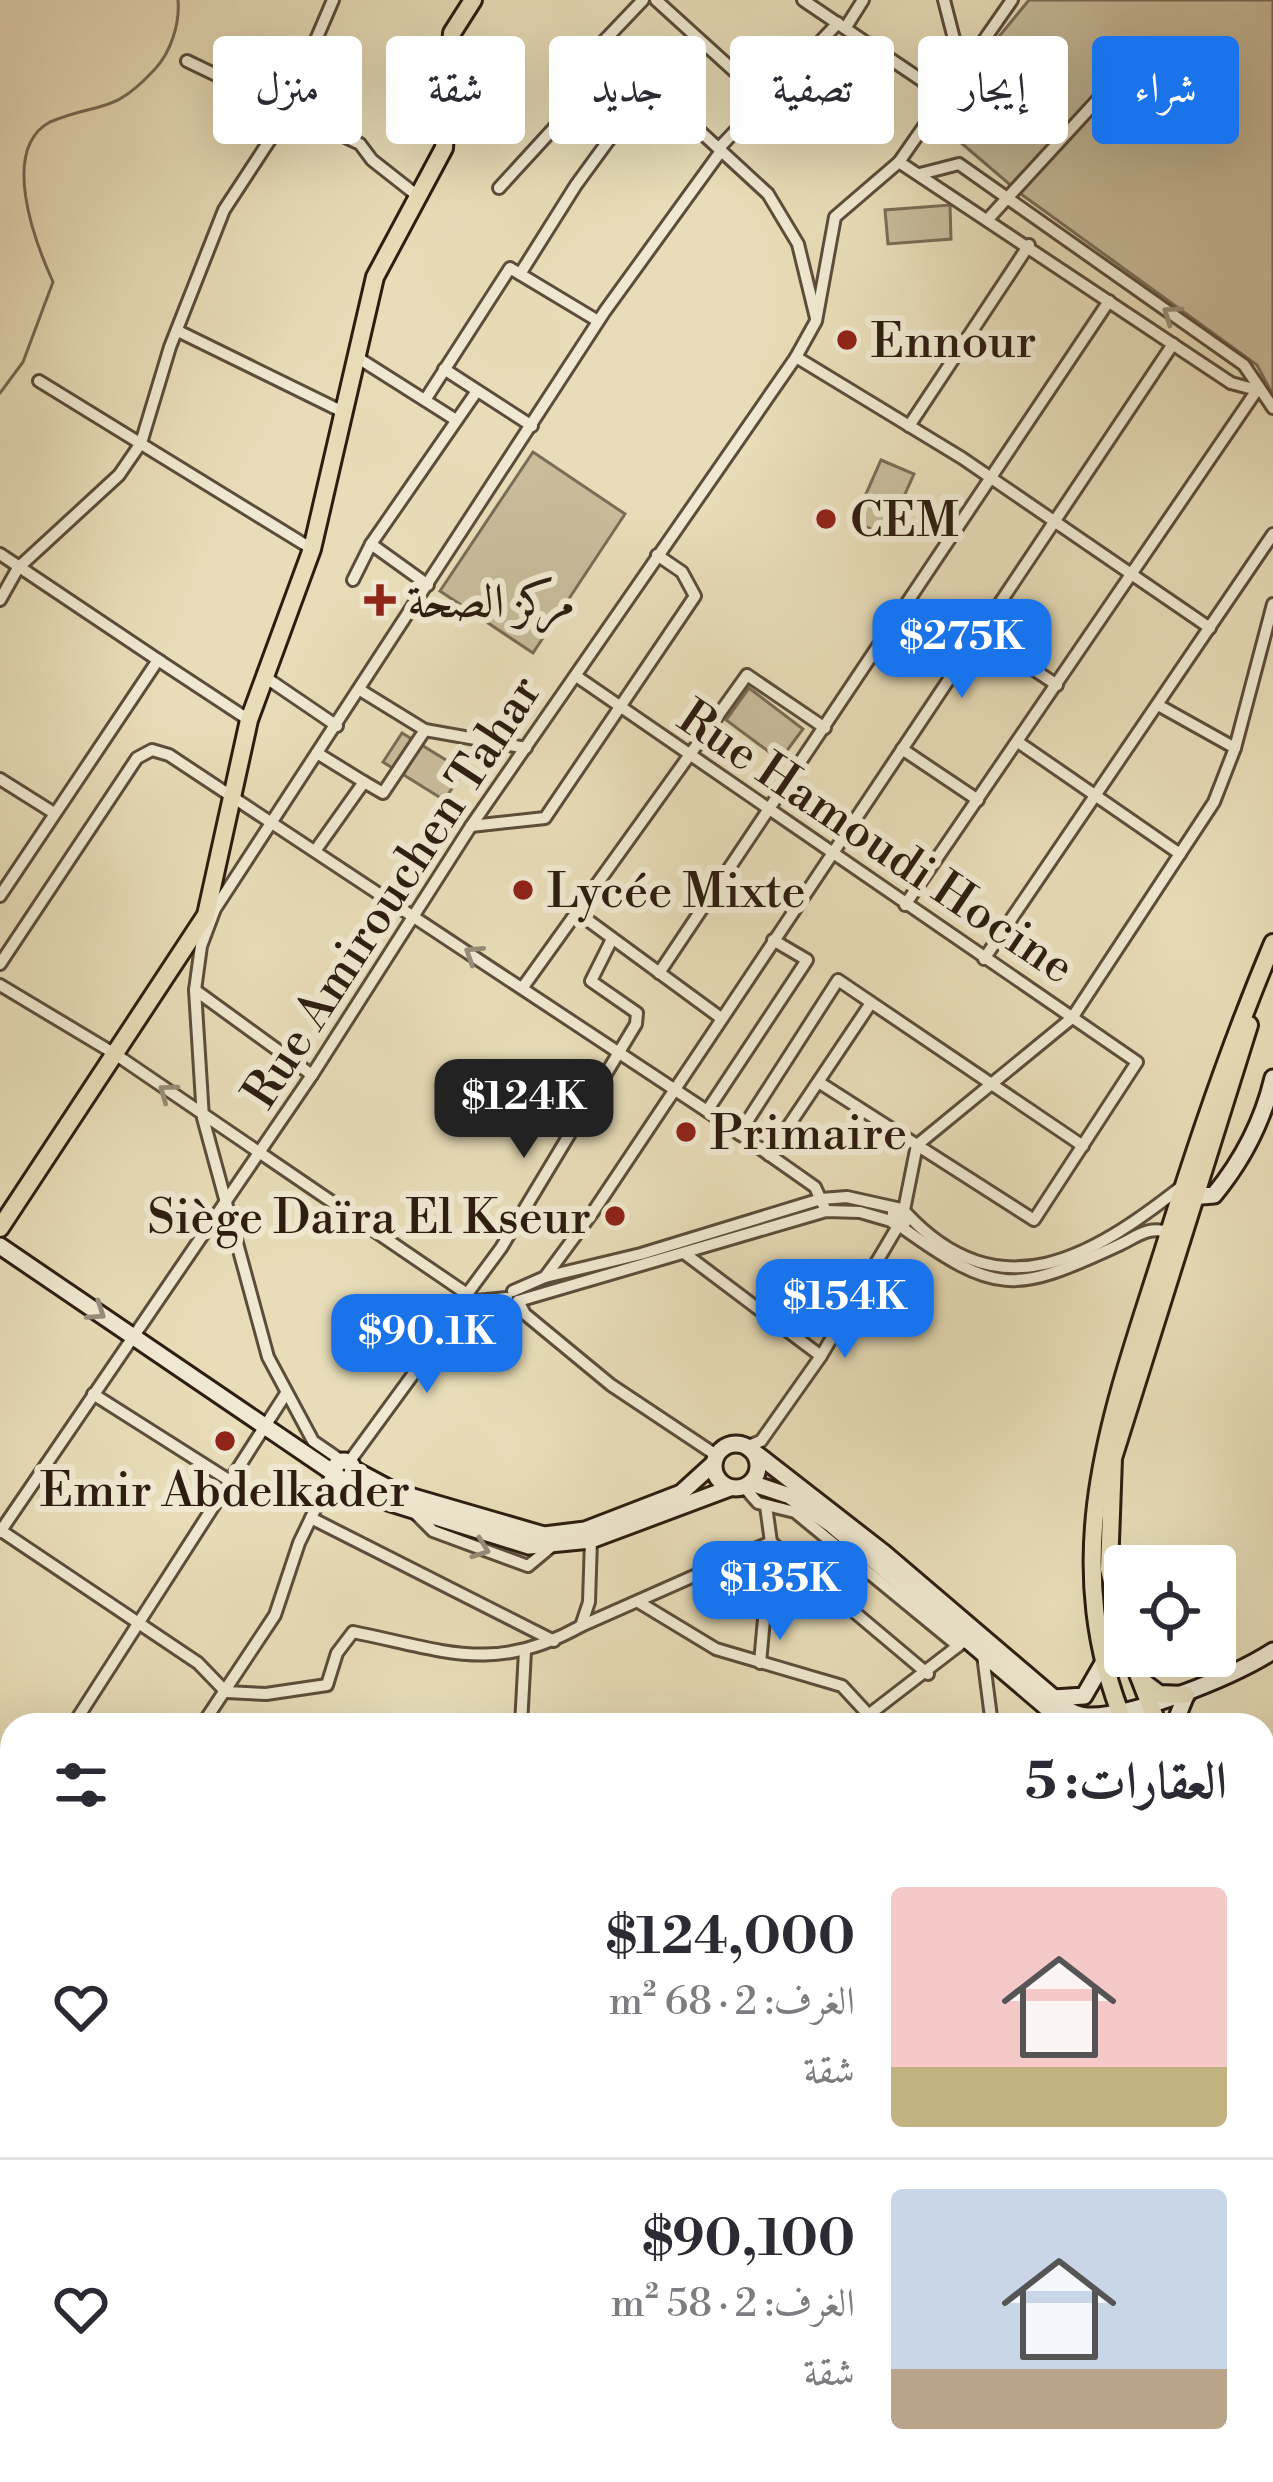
<!DOCTYPE html>
<html lang="ar">
<meta charset="utf-8">
<style>
:root{--surface:#fff;--page:#f7f7f7;--text:#2b2b33;--muted:#7c7c81;--line:#e1e1e2;--accent:#1a73e8}
body{margin:0;font-family:"Libre Bodoni",Amiri,serif;background:var(--page);color:var(--text);direction:rtl;height:100vh;display:flex;flex-direction:column;font-size:45px;white-space:nowrap}
*{box-sizing:border-box;margin:0}
p{font-size:39px;color:var(--muted)}
.icon{flex:none;width:66px;height:66px;fill:none;stroke:currentColor;stroke-width:2;stroke-linecap:round;stroke-linejoin:round}
.map{position:relative;flex:1;overflow:hidden;direction:ltr}
.drawer{position:absolute;left:0px;top:1713px;width:1275px;height:771px;display:flex;flex-direction:column;background:var(--surface);border-radius:36px 36px 0 0;box-shadow:0 12px 48px #0002;direction:rtl}
.drawer>*{flex:none}
.guide{position:absolute;left:36px;top:36px;width:1203px;height:108px;direction:rtl;display:flex;gap:24px}
.tools{position:absolute;left:1104px;top:1545px;display:grid;gap:24px}
.tools a{display:grid;place-items:center;width:132px;height:132px;border-radius:12px;background:var(--surface);box-shadow:0 12px 48px #0002;font-size:60px}
.price{position:absolute;translate:-50% -102px;padding:0 27px;border-radius:24px;background:var(--accent);color:#fff;font-size:39px;line-height:78px;filter:drop-shadow(0 3px 6px #0008)}
.price::after{content:'';position:absolute;left:50%;top:72px;width:36px;height:27px;margin-left:-18px;background:inherit;clip-path:polygon(0 0,100% 0,50% 100%)}
.price.selected{background:#222;color:#fff}
ul{padding:0;list-style:none}
li{display:flex;align-items:center;gap:36px;height:300px;padding:0 48px}
li+li{border-top:3px solid var(--line)}
li span{display:grid;place-items:center;flex:none;width:336px;height:240px;border-radius:12px;color:#555}
li>.icon{margin-inline-start:auto}
span .icon{width:144px;height:144px;fill:#fffc;stroke-width:1}
li b{font-size:51px}
h2{display:flex;justify-content:space-between;align-items:center;height:144px;padding:0 48px;font-size:51px}
.tag{padding:0 42px;border-radius:12px;background:var(--surface);box-shadow:0 12px 48px #0002;font-size:42px;line-height:108px}
.tag.selected{background:var(--accent);color:#fff}
.map>svg:first-child{display:block}
.green{fill:#c8bc9b;stroke:#7a6c56;stroke-width:3}
.lines{fill:none;stroke-linecap:round;stroke-linejoin:round}
.stream{stroke:#776953;stroke-width:3}
.street-casing{stroke:#5c4d3a;stroke-width:16}
.secondary-casing{stroke:#2d1d10;stroke-width:21}
.primary-casing{stroke:#2d1d10;stroke-width:22}
.street{stroke:#f0e9d1;stroke-width:10}
.secondary{stroke:#f0e9d1;stroke-width:15}
.primary{stroke:#e8ddb8;stroke-width:16}
.oneway{stroke:#988d7a}
.poi-dot{fill:#8f2418;stroke:#f0e9d1;stroke-width:4.5}
.labels{text-anchor:middle;stroke-width:12;stroke-linejoin:round;paint-order:stroke}
.poi-label{font-size:48px;fill:#2d1d10;stroke:#f0e9d1;text-anchor:start}
.street-label{font-size:48px;fill:#2d1d10;stroke:#f0e9d1}
</style>
<div class="map">
<svg width="1273" height="2482" viewBox="0 0 1273 2482">
<rect width="100%" height="100%" fill="#e8ddb8"/>
<filter id="stains"><feTurbulence type="fractalNoise" baseFrequency=".00167" numOctaves="4"/><feColorMatrix values="0 0 0 0 .2 0 0 0 0 .09 0 0 0 0 .02 0 0 0 .5 -.17"/></filter>
<radialGradient id="worn" r=".72"><stop offset=".6" stop-color="#630" stop-opacity="0"/><stop offset="1" stop-color="#630" stop-opacity=".3"/></radialGradient>
<!-- green -->
<g class="green">
<polygon points="1029,0 1273,0 1273,395 1257,365 1021,194 932,118"/>
<polygon points="950,205 951,239 888,244 885,210"/>
<polygon points="533,452 625,514 533,653 440,591"/>
<polygon points="881,460 914,474 886,536 854,521"/>
<polygon points="749,688 803,729 780,760 726,720"/>
<polygon points="402,733 464,771 444,800 383,762"/>
</g>
<g class="lines">
<!-- stream -->
<g class="stream">
<path d="M0,393L23,362L53,282C34,240 0,149 50,122C100,101 112,116 155,69C171,52 180,23 178,0"/>
<polyline points="1263,2106 1273,2086"/>
<polyline points="1263,2120 1273,2174"/>
<polyline points="1263,2307 1273,2312"/>
<polyline points="1087,2482 1092,2472"/>
</g>
<defs>
<g id="street">
<polyline points="643,0 603,42 768,194 798,244 816,318"/>
<polyline points="656,0 764,98"/>
<polyline points="803,0 942,94"/>
<polyline points="944,0 962,70"/>
<polyline points="846,27 863,0"/>
<polyline points="187,61 360,144 372,160 419,197"/>
<polyline points="719,148 838,23"/>
<polyline points="899,162 1231,383 1257,390"/>
<polyline points="920,174 959,164 1244,365 1273,408"/>
<polyline points="499,188 619,57"/>
<polyline points="989,218 1113,83"/>
<polyline points="520,274 576,185 649,85"/>
<polyline points="178,331 341,411"/>
<polyline points="355,356 456,420"/>
<polyline points="796,357 962,458 1210,628"/>
<polyline points="444,369 532,426"/>
<polyline points="39,381 312,549"/>
<polyline points="425,400 510,268 598,321"/>
<polyline points="909,426 1029,245"/>
<polyline points="371,544 428,585"/>
<polyline points="0,554 161,662"/>
<polyline points="353,580 371,544 477,391"/>
<polyline points="0,600 18,568 119,475 141,443 170,347 224,210 279,126 333,0"/>
<polyline points="980,634 1057,685"/>
<polyline points="576,676 1137,1062 1034,1220 820,1083"/>
<polyline points="265,677 337,726"/>
<polyline points="360,690 425,730 526,748"/>
<polyline points="1158,705 1235,748"/>
<polyline points="1018,742 1180,854"/>
<polyline points="902,749 978,800"/>
<polyline points="317,753 364,782"/>
<polyline points="0,779 54,813"/>
<polyline points="471,826 545,818 695,596 682,572 657,555"/>
<polyline points="315,851 364,782 383,793 425,730"/>
<polyline points="0,896 158,660 249,720"/>
<polyline points="905,905 1257,390"/>
<polyline points="578,913 721,1018"/>
<polyline points="984,959 1273,534"/>
<polyline points="0,964 137,758 152,750 169,755 707,1111 815,1187 826,1211"/>
<polyline points="659,973 1109,301"/>
<polyline points="0,985 115,1054 467,1294 466,1302"/>
<polyline points="523,987 747,675 825,728"/>
<polyline points="195,990 312,1075"/>
<polyline points="707,1111 807,960 773,940"/>
<polyline points="739,1134 838,980 1083,1146"/>
<polyline points="769,1155 871,1003"/>
<polyline points="904,1210 917,1145 1072,1018 1214,802 1235,748 1273,604"/>
<path d="M906,1213C1000,1314 1093,1256 1181,1187"/>
<path d="M900,1226C996,1295 1013,1294 1117,1246C1137,1237 1146,1226 1169,1232"/>
<polyline points="684,1253 821,1356"/>
<polyline points="545,1277 593,1212 1173,344"/>
<polyline points="513,1291 545,1277 641,1254 821,1199 847,1197 901,1209 905,1223 893,1223 893,1210"/>
<polyline points="467,1294 501,1248 636,1024 637,1013 591,981 612,939"/>
<polyline points="93,1394 227,1479"/>
<polyline points="746,1447 761,1441 821,1356 898,1226"/>
<polyline points="716,1455 611,1385 525,1314 518,1301 826,1211 860,1212 891,1221"/>
<polyline points="342,1461 313,1441 268,1357 203,1118 195,990 201,946 215,909 605,311 721,151"/>
<polyline points="349,1462 466,1302 507,1298"/>
<polyline points="744,1487 758,1503 795,1512 958,1646 967,1638"/>
<polyline points="414,1512 433,1531 528,1566 552,1546"/>
<polyline points="311,1518 554,1641"/>
<path d="M0,1530L198,1663L226,1692L266,1694L327,1685L337,1653L353,1632C443,1650 494,1675 581,1626L589,1602L591,1540"/>
<polyline points="0,1532 312,1075 471,826 796,357 816,321 835,217 899,162 1012,0"/>
<polyline points="640,1603 716,1649 842,1686 878,1725"/>
<polyline points="581,1626 771,1542 928,1674"/>
<polyline points="983,1655 992,1725"/>
<polyline points="760,1663 771,1542 766,1506"/>
<polyline points="871,1713 958,1646"/>
<polyline points="73,1725 285,1395"/>
<polyline points="202,1725 275,1615 299,1543 334,1470"/>
<polyline points="521,1725 525,1651"/>
<polyline points="0,1797 12,1804"/>
<polyline points="0,1844 12,1825"/>
<polyline points="0,1993 12,1996"/>
<polyline points="1263,1999 1273,1987"/>
<polyline points="0,2179 12,2183"/>
<polyline points="0,2326 12,2348"/>
<polyline points="0,2398 12,2390"/>
<polyline points="87,2472 93,2482"/>
<polyline points="526,2472 537,2481 547,2472"/>
</g>
<g id="secondary">
<path d="M1198,1190L1202,1196L1214,1195C1242,1161 1263,1120 1273,1078"/>
<polyline points="0,1246 335,1474"/>
<circle cx="736" cy="1466" r="22"/>
<polyline points="749,1448 884,1553 1054,1698 1084,1696 1106,1658"/>
<circle cx="344" cy="1470" r="9"/>
<polyline points="353,1469 396,1492 544,1535 585,1530 681,1493 714,1463"/>
<polyline points="340,1479 378,1499 529,1546 591,1540 730,1488"/>
<polyline points="751,1483 790,1496 831,1524 1067,1725"/>
<path d="M1055,1698C1065,1708 1072,1715 1087,1716C1132,1718 1234,1676 1273,1651"/>
<polyline points="1174,1725 1186,1695"/>
</g>
<g id="primary">
<polyline points="0,1228 206,915 249,720 312,549 375,277 444,148 452,33 473,0"/>
<polyline points="1125,1637 1109,1569 1113,1458 1249,1025"/>
<polyline points="1131,1656 1158,1725"/>
<polyline points="1143,1682 1159,1694 1186,1695"/>
<path d="M1125,1725C1053,1550 1116,1403 1168,1236C1199,1136 1232,1040 1273,943"/>
<polyline points="1263,1863 1273,1871"/>
<polyline points="1263,1883 1273,1891"/>
</g>
</defs>
<!-- street casing -->
<use href="#street" class="street-casing"/>
<!-- secondary casing -->
<use href="#secondary" class="secondary-casing"/>
<!-- primary casing -->
<use href="#primary" class="primary-casing"/>
<!-- street -->
<use href="#street" class="street"/>
<!-- secondary -->
<use href="#secondary" class="secondary"/>
<!-- primary -->
<use href="#primary" class="primary"/>
</g>
<!-- one-way arrows -->
<defs><path id="oneway-chevron" d="M-2-3.5L2.5 0L-2 3.5" fill="none" stroke-width="1.6" stroke-linecap="round" stroke-linejoin="round" transform="scale(3)"/></defs>
<g class="oneway">
<use href="#oneway-chevron" transform="translate(1171 314) rotate(-145)"/>
<use href="#oneway-chevron" transform="translate(473 954) rotate(-147)"/>
<use href="#oneway-chevron" transform="translate(167 1092) rotate(-144)"/>
<use href="#oneway-chevron" transform="translate(97 1312) rotate(34)"/>
<use href="#oneway-chevron" transform="translate(481 1549) rotate(20)"/>
</g>
<!-- markers -->
<g class="poi-dot">
<circle cx="847" cy="340" r="12"/>
<circle cx="826" cy="519" r="12"/>
<path d="M374 582h12v12h12v12h-12v12h-12v-12h-12v-12h12z"/>
<circle cx="523" cy="890" r="12"/>
<circle cx="686" cy="1132" r="12"/>
<circle cx="615" cy="1216" r="12"/>
<circle cx="225" cy="1441" r="12"/>
</g>
<g class="labels">
<!-- poi labels -->
<g class="poi-label">
<text x="871" y="357">Ennour</text>
<text x="850" y="536">CEM</text>
<text x="407" y="617">مركز الصحة</text>
<text x="547" y="907">Lycée Mixte</text>
<text x="710" y="1149">Primaire</text>
<text x="591" y="1233" text-anchor="end">Siège Daïra El Kseur</text>
<text x="225" y="1506" text-anchor="middle">Emir Abdelkader</text>
</g>
<!-- street labels -->
<g class="street-label">
<text transform="translate(877 841) rotate(34)" y="17">Rue Hamoudi Hocine</text>
<text transform="translate(391 891) rotate(-57)" y="17">Rue Amirouchen Tahar</text>
</g>
</g>
<rect width="100%" height="100%" filter="url(#stains)"/>
<rect width="100%" height="100%" fill="url(#worn)"/>
</svg>
<div class="tools">
<a><svg class="icon" aria-label="locate" viewBox="0 0 24 24"><circle cx="12" cy="12" r="6"/><path d="M12 2v4M12 18v4M2 12h4M18 12h4"/></svg></a>
</div>
<b class="price" style="left:962px;top:701px">$275K</b>
<b class="price selected" style="left:524px;top:1161px">$124K</b>
<b class="price" style="left:845px;top:1361px">$154K</b>
<b class="price" style="left:427px;top:1396px">$90.1K</b>
<b class="price" style="left:780px;top:1643px">$135K</b>
<div class="guide">
<a class="tag selected">شراء</a>
<a class="tag">إيجار</a>
<a class="tag">تصفية</a>
<a class="tag">جديد</a>
<a class="tag">شقة</a>
<a class="tag">منزل</a>
</div>
<section class="drawer">
<h2>العقارات: 5<svg class="icon" aria-label="filters" viewBox="0 0 24 24"><path d="M4 7h16M4 17h16"/><circle cx="9" cy="7" r="2"/><circle cx="15" cy="17" r="2"/></svg></h2>
<ul>
<li><span style="background:linear-gradient(#f6c9c9 75%,#c2b280 0)"><svg class="icon" aria-label="home" viewBox="0 0 24 24"><path d="M3 11l9-7 9 7M6 9v11h12V9"/></svg></span><div><b>$124,000</b><p>الغرف: 2 · 68 m²</p><p>شقة</p></div><svg class="icon" aria-label="heart" viewBox="0 0 24 24"><path d="M12 20l-8-8c-3-5 5-10 8-4 3-6 11-1 8 4z"/></svg></li>
<li><span style="background:linear-gradient(#c9d6e8 75%,#b9a48a 0)"><svg class="icon" aria-label="home" viewBox="0 0 24 24"><path d="M3 11l9-7 9 7M6 9v11h12V9"/></svg></span><div><b>$90,100</b><p>الغرف: 2 · 58 m²</p><p>شقة</p></div><svg class="icon" aria-label="heart" viewBox="0 0 24 24"><path d="M12 20l-8-8c-3-5 5-10 8-4 3-6 11-1 8 4z"/></svg></li>
</ul>
</section>
</div>
